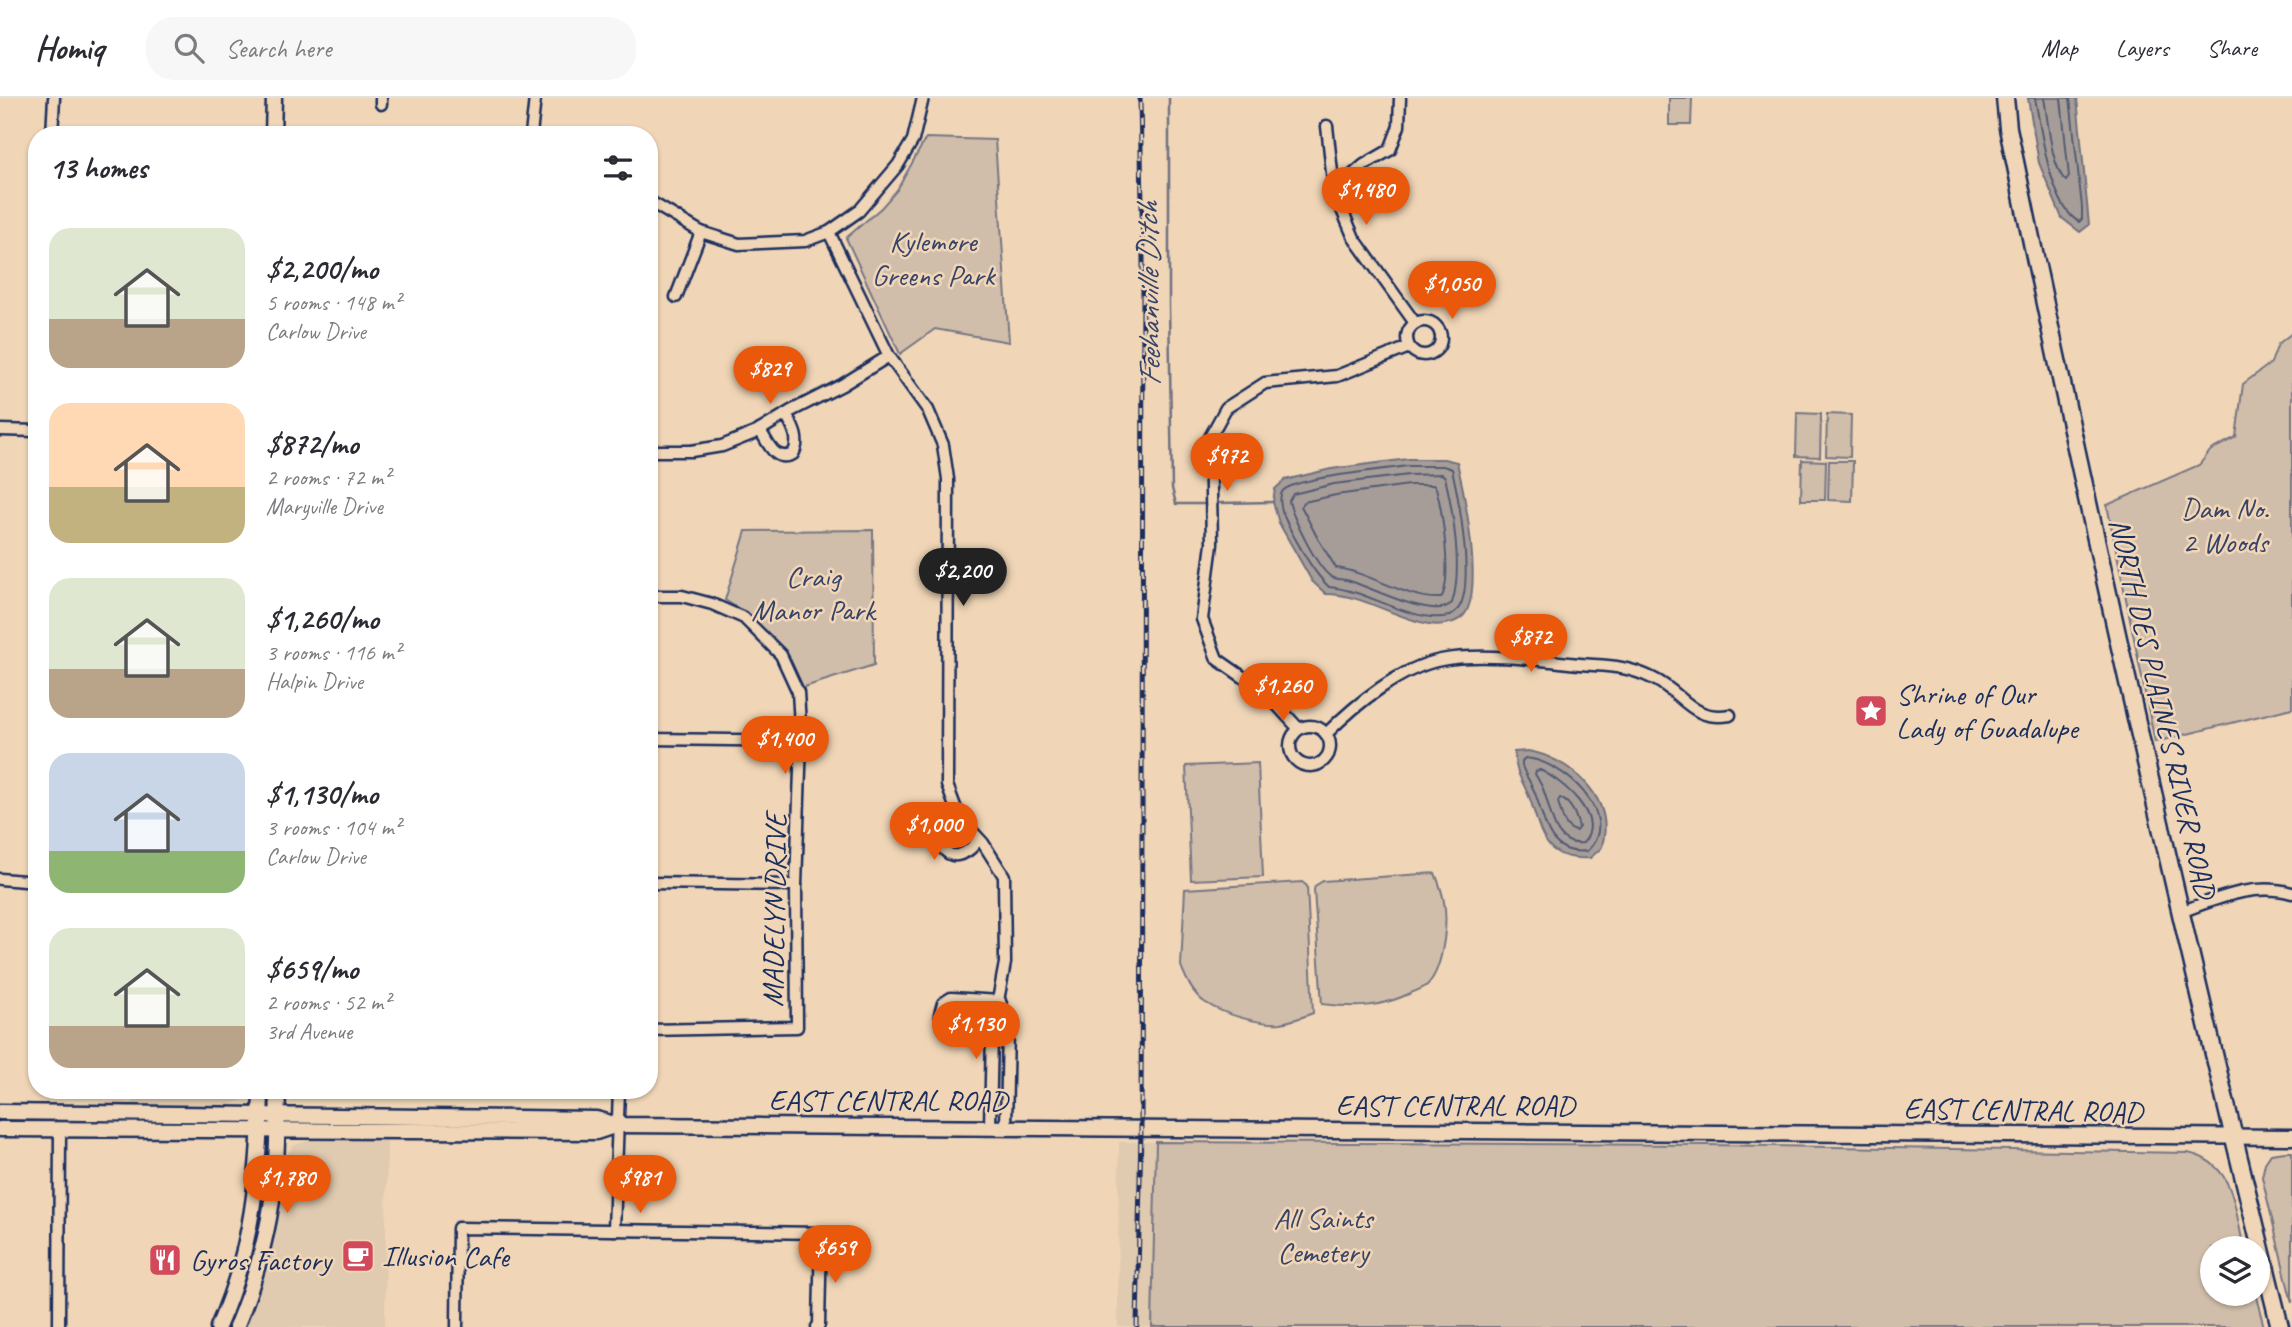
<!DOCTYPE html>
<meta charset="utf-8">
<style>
:root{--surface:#fff;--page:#f7f7f7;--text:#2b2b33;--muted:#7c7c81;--line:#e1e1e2;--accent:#ea580c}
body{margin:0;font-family:Caveat,sans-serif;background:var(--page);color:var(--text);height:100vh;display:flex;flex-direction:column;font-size:26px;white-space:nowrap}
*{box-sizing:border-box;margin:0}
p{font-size:23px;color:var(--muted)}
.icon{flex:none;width:38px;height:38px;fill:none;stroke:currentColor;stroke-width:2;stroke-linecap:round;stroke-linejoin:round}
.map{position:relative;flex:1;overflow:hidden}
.panel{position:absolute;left:28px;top:28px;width:630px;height:973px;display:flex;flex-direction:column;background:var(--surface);border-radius:28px;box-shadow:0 2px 5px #0004}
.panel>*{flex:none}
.fabs{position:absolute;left:2200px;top:1138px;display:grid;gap:14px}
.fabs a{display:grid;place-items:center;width:70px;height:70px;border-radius:50%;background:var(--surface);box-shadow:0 2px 5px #0004;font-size:35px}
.price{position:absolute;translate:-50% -60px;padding:0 16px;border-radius:24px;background:var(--accent);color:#fff;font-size:23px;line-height:46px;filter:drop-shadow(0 2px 4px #0008)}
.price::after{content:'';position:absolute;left:50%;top:42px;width:21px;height:16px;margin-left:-10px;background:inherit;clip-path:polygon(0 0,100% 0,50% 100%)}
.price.selected{background:#222;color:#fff}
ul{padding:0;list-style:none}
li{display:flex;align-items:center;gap:21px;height:175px;padding:0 21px}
li span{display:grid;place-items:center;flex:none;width:196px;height:140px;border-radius:21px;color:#555}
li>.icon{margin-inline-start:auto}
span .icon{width:84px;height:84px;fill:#fffc;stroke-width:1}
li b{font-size:30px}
h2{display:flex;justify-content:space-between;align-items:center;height:84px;padding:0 21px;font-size:30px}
header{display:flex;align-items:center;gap:42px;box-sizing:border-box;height:98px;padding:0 35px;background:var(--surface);border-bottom:2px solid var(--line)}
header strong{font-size:33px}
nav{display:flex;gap:38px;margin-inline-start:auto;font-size:24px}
.search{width:490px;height:63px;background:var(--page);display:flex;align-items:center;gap:18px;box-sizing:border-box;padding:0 24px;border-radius:28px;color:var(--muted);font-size:26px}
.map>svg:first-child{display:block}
.built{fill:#e0cab0}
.green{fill:#d1beaa;stroke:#767684;stroke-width:2}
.water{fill:#a79d98;stroke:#6f7181;stroke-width:2}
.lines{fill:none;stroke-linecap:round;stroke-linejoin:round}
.shore{stroke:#535b75;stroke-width:2}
.stream{stroke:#6f7181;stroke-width:2.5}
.street-casing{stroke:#1b2f5e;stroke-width:15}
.secondary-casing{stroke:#1b2f5e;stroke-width:19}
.primary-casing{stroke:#1b2f5e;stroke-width:21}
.street{stroke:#f0d6b7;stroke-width:10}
.secondary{stroke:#f0d6b7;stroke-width:14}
.primary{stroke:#f0d6b7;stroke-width:16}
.rail-casing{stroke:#1b2f5e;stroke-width:5}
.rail{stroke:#f0d6b7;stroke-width:2.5;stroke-dasharray:8;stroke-linecap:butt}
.labels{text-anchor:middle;stroke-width:5;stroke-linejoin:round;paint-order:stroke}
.park-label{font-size:30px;fill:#364469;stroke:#f0d6b7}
.poi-label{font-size:30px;fill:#1b2f5e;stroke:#f0d6b7;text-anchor:start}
.street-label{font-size:30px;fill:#1b2f5e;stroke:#f0d6b7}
.water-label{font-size:32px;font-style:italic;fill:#37456a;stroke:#f0d6b7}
</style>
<header>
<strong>Homiq</strong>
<div class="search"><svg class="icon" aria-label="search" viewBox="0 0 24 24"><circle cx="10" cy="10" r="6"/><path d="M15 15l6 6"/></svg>Search here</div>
<nav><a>Map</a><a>Layers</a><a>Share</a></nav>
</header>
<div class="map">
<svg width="2292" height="1229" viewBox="0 0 2292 1229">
<rect width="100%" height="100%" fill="#f0d6b7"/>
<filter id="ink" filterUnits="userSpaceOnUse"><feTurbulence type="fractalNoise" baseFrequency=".0143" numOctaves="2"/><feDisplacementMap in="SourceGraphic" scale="14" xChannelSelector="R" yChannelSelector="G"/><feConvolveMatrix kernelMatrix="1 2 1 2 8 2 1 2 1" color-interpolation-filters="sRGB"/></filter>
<g filter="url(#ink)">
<!-- built -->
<g class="built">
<polygon points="132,992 250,992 245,1000 236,1005 214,1010 132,1009"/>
<polygon points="315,1040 387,1040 385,1229 243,1229 285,1060 293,1048"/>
<polygon points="1119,1044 1156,1044 1152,1229 1118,1229"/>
</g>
<!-- green -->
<g class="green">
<polygon points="1669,0 1692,0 1691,27 1669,27"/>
<polygon points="926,40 995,42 1009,244 935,231 900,256 846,140 881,110 897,92"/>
<polygon points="2292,235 2292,610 2155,644 2107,407 2199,367 2211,352 2236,339 2243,286 2271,265 2278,246"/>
<polygon points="1797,315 1821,316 1820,359 1796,358"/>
<polygon points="1827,316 1851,317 1850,359 1826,358"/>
<polygon points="1802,362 1826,363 1825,402 1801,402"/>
<polygon points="1829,363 1853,363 1852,403 1828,402"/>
<path d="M873,432L874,567L801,590C783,548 764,525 725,502L746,433Z"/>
<polygon points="1258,665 1263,779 1191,782 1186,668"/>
<path d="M1435,775C1440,787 1444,799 1445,811C1447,832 1442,874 1426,888C1422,891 1415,893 1411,895C1379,910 1357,910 1322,906L1314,792L1315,788L1323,783Z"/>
<path d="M1302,784L1307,788L1313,915C1303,919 1292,923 1281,925C1260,927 1223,916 1206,905C1193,897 1186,881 1181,868L1185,791Z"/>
<path d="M1156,1044L1707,1047L2188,1055C2235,1065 2234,1110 2244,1150H2212V1195H2255L2264,1229H1152Z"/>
<polygon points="2285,1054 2292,1054 2292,1205 2262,1079 2265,1065 2271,1056"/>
</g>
<!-- water -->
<g class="water">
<polygon points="2028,0 2077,0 2089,127 2080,134 2062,120 2039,65"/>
<path d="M1408,361H1444L1457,364C1464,393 1484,493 1464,517C1456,526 1440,528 1429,526C1394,520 1362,496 1326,496L1312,483L1279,425L1273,404L1275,391L1285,382L1331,371Z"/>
<path d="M1528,653C1566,659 1611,696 1604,738C1604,739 1602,748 1602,749C1599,753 1593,757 1590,760C1544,763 1542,737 1530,701C1523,682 1516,678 1514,654Z"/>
</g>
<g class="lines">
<!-- shore -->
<g class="shore">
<path d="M2035,0C2041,31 2050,108 2079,124L2082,121V109L2070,0"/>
<path d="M2044,0C2048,21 2051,70 2066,83L2069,79L2061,0"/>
<path d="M1408,368H1443L1452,371C1458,397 1477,495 1456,513C1450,519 1440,520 1431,519C1395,515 1364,492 1329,489C1313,474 1303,454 1292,435C1287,425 1276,406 1282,394C1290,380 1388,371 1408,368Z"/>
<path d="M1409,377L1442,376L1445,379C1453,413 1463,472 1452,505C1446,510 1440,511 1432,510C1404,507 1376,492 1350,483C1344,481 1335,482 1330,478C1316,468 1293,420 1289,403L1293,396L1334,386Z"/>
<path d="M1409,387H1433L1436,390C1442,411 1453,483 1441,500C1407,502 1370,474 1336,470L1317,439L1301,408L1304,404L1336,397Z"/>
<path d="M1525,660C1562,662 1624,718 1587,753C1549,758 1546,726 1536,698C1533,688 1526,679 1522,668V663Z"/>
<path d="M1540,672C1561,682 1607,719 1583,745C1552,749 1552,712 1543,691C1541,686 1538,681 1535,676L1536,673Z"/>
<path d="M1560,700C1572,705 1576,718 1579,729L1576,733C1563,730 1562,716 1558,704Z"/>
</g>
<!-- stream -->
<g class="stream">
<polyline points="1169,0 1169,208 1172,390 1176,406 1203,406"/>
<polyline points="1220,405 1273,404"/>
</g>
<defs>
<g id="street">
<polyline points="381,6 381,0"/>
<polyline points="1327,28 1334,93 1354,140 1415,225"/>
<polyline points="52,37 54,0"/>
<polyline points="531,37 535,0"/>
<polyline points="1334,93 1364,67 1390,52 1399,28 1400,0"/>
<polyline points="649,103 701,134 739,146 805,143 829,134 859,113 898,67 913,42 923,0"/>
<polyline points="829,134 889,258 928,312 943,347 948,381 947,687 959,719 983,745 1004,778 1005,865 992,935 990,1029"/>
<polyline points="676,199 701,134"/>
<circle cx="1424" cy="240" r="17"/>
<polyline points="0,332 37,333"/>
<path d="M760,332C768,345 775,365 793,356C801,342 793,329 786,316"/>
<polyline points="649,353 691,353 722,348 757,334 791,313 842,287 889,258"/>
<polyline points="649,498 682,498 712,506 744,520 781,557 798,594 801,643 796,787 797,929 649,932"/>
<circle cx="1310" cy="648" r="20"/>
<polyline points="1299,631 1266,595 1217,561 1202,521 1212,446 1210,339 1226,310 1265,285 1337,278 1409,249"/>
<path d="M1326,636C1356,606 1400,570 1441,562C1477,555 1533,561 1569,565C1602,569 1620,565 1652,580C1683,594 1691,624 1730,617"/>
<polyline points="649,641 801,643"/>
<path d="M961,720C955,725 948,730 944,737C937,749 949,761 961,756C969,754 974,747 979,741"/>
<polyline points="0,781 37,784"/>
<polyline points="649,785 796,787"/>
<path d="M2180,814C2217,801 2253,784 2292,795"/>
<polyline points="1001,906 1008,931 1006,1029"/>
<polyline points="992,935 944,926 940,916 943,905 951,900 1000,903"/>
<polyline points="614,1132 619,992"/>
<polyline points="59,1229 60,1031"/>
<polyline points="457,1229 458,1130 821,1135 819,1227 817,1229"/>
</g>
<g id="secondary">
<polyline points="273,37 274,0"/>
<polyline points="0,1014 596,1021 618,1027 2292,1039"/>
<polyline points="0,1031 596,1034 617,1027"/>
<path d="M218,1229C253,1150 259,1077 261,992"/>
<path d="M236,1229C258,1176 273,1119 276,1062C278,1039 277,1016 278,992"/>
</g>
<path id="primary" d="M2005,0L2008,30C2091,431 2182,831 2280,1229"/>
</defs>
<!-- street casing -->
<use href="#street" class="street-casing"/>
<!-- secondary casing -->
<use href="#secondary" class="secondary-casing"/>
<!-- primary casing -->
<use href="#primary" class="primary-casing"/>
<!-- street -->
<use href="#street" class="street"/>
<!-- secondary -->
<use href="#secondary" class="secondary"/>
<!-- primary -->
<use href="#primary" class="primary"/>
<defs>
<polyline id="rail" points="1137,1229 1141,1031 1142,728 1143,161 1140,0"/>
</defs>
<!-- rail casing -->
<use href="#rail" class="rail-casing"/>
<!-- rail -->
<use href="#rail" class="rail"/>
</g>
</g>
<!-- icons -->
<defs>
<symbol id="sight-square" viewBox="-11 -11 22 22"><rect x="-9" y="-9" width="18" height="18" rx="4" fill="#d1495b" stroke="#f0d6b7"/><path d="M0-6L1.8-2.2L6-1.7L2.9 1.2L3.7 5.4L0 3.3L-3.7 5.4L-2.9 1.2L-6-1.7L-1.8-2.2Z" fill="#fff"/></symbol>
<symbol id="cafe-square" viewBox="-11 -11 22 22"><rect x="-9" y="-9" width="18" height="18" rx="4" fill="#d1495b" stroke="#f0d6b7"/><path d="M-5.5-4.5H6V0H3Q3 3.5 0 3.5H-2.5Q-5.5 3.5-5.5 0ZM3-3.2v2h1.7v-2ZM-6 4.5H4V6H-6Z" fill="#fff"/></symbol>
<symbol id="restaurant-square" viewBox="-11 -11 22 22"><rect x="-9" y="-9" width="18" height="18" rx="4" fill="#d1495b" stroke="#f0d6b7"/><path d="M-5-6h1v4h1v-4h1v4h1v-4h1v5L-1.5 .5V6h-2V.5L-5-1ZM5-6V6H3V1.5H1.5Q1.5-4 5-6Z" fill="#fff"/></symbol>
</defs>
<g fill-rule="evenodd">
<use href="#sight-square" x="1852" y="594" width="38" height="38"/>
<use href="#cafe-square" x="339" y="1139" width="38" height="38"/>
<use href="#restaurant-square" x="146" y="1143" width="38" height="38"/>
</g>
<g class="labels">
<!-- park labels -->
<g class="park-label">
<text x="933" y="153">Kylemore<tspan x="933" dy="34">Greens Park</tspan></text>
<text x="2225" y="420">Dam No.<tspan x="2225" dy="34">2 Woods</tspan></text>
<text x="813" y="488">Craig<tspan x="813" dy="34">Manor Park</tspan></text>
<text x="1323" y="1130">All Saints<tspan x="1323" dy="34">Cemetery</tspan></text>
</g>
<!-- poi labels -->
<g class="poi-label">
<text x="1896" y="606">Shrine of Our<tspan x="1896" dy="34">Lady of Guadalupe</tspan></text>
<text x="382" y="1168">Illusion Cafe</text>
<text x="190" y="1172">Gyros Factory</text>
</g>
<!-- street labels -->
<g class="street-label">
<text transform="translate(2163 610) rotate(77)" y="10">NORTH DES PLAINES RIVER ROAD</text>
<text transform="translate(774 812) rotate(-89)" y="10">MADELYN DRIVE</text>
<text x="888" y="1012">EAST CENTRAL ROAD</text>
<text x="1455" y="1017">EAST CENTRAL ROAD</text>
<text transform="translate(2023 1012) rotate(1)" y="10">EAST CENTRAL ROAD</text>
</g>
<!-- water labels -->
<g class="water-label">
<text transform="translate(1148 196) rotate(-91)" y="11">Feehanville Ditch</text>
</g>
</g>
</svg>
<div class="fabs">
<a><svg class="icon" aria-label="layers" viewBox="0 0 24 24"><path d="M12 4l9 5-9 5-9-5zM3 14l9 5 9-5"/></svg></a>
</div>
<b class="price" style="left:1366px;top:129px">$1,480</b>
<b class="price" style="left:1452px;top:223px">$1,050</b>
<b class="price" style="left:770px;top:308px">$829</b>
<b class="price" style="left:1227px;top:395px">$972</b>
<b class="price selected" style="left:963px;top:510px">$2,200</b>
<b class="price" style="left:1531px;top:576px">$872</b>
<b class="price" style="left:1283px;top:625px">$1,260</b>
<b class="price" style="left:785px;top:678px">$1,400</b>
<b class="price" style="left:934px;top:764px">$1,000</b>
<b class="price" style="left:976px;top:963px">$1,130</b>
<b class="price" style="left:287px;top:1117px">$1,780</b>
<b class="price" style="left:640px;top:1117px">$981</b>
<b class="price" style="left:835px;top:1187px">$659</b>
<section class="panel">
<h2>13 homes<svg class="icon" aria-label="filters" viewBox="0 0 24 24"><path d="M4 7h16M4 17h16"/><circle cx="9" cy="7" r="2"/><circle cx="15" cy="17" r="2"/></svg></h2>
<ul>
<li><span style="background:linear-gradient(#dfe7d0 65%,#b9a48a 0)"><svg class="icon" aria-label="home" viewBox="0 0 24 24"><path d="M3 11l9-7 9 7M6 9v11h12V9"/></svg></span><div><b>$2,200/mo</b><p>5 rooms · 148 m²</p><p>Carlow Drive</p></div></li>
<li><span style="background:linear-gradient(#ffd9b3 60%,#c2b280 0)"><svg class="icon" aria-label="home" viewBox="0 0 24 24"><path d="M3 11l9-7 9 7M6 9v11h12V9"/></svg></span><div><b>$872/mo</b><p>2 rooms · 72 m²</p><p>Maryville Drive</p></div></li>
<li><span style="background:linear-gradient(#dfe7d0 65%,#b9a48a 0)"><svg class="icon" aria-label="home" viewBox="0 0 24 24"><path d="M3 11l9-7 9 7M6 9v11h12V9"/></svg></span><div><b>$1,260/mo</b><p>3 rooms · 116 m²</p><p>Halpin Drive</p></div></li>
<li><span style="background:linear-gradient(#c9d6e8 70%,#8fb573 0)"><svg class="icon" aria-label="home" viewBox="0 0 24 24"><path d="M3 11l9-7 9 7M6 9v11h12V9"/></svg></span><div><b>$1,130/mo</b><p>3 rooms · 104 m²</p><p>Carlow Drive</p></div></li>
<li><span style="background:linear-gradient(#dfe7d0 70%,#b9a48a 0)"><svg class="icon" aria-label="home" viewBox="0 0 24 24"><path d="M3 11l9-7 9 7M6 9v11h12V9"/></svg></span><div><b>$659/mo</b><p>2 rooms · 52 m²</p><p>3rd Avenue</p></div></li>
</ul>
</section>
</div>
